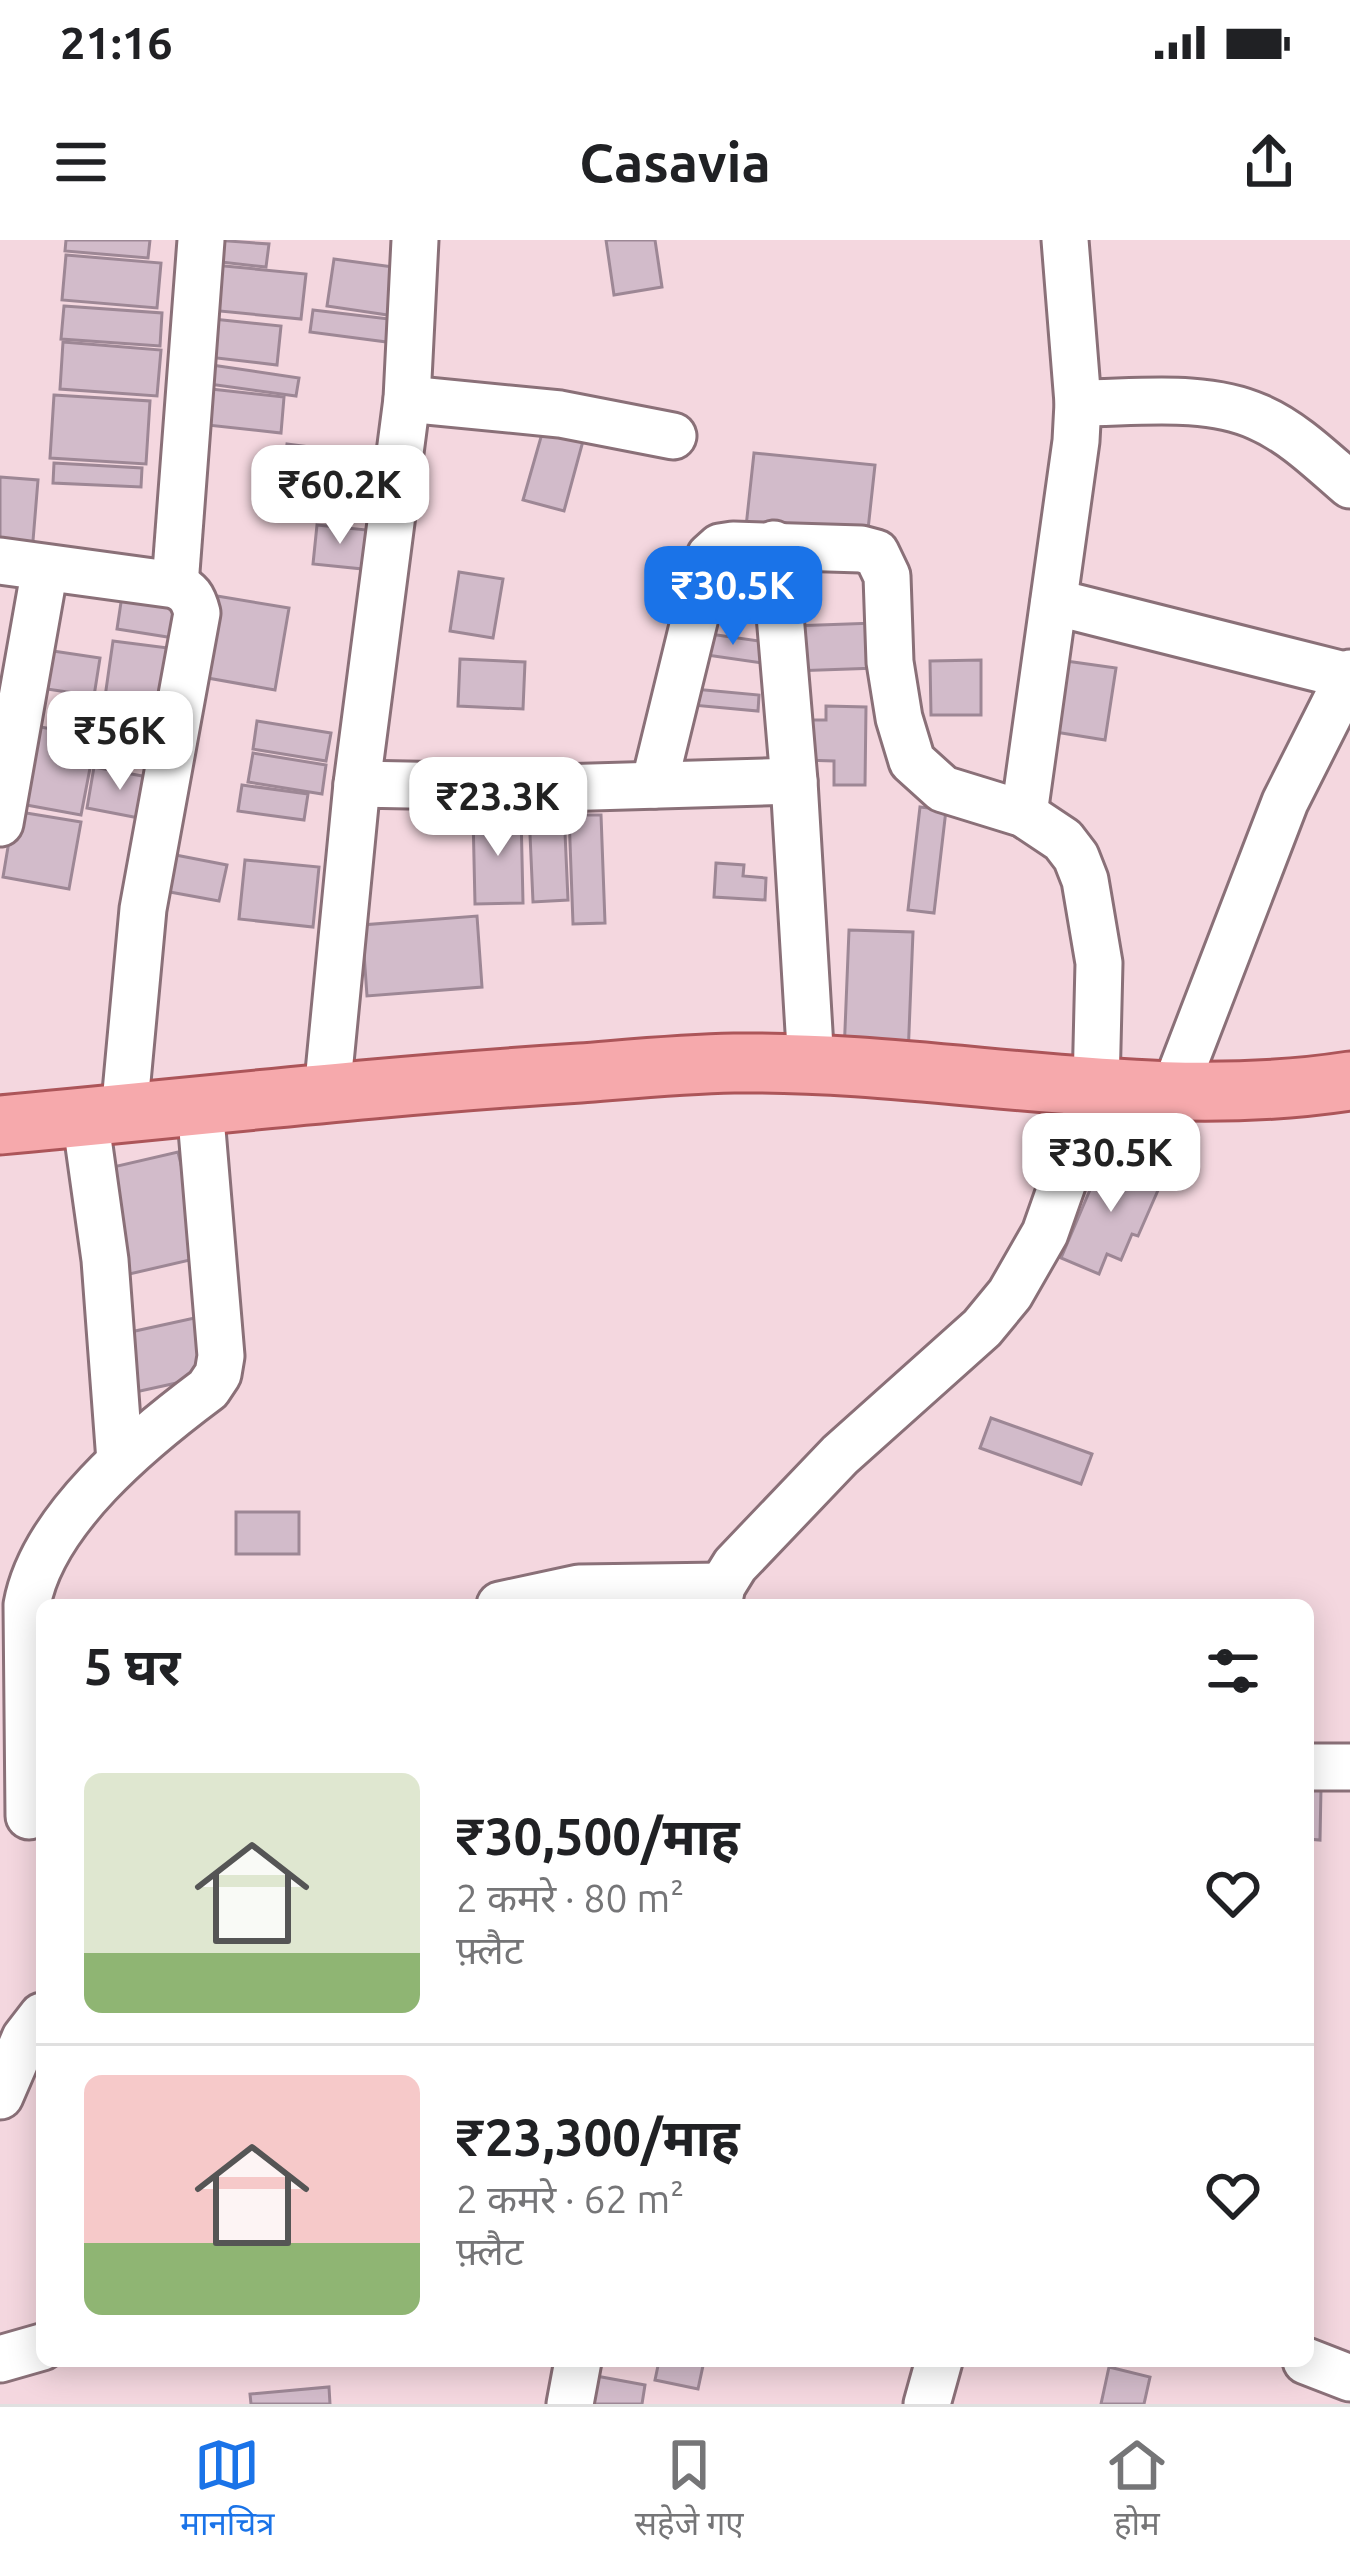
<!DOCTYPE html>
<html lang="hi">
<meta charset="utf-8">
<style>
:root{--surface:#fff;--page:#f2f2f2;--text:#202124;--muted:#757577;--line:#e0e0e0;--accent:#1a73e8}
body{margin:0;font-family:Ubuntu,"Noto Sans Devanagari",sans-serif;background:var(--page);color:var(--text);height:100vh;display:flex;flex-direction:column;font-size:45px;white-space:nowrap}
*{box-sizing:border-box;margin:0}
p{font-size:39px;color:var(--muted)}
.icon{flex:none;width:66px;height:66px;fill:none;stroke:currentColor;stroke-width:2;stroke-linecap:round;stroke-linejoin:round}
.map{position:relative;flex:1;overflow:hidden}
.panel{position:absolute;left:36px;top:1359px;width:1278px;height:768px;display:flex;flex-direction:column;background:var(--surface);border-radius:18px;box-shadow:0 6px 30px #0003}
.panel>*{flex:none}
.price{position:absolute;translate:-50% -102px;padding:0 27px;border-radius:24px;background:#fff;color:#222;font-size:39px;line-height:78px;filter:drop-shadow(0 3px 6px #0008)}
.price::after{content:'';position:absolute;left:50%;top:72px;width:36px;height:27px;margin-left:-18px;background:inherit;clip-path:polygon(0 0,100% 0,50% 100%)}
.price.active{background:var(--accent);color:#fff}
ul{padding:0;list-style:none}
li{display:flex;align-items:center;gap:36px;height:300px;padding:0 48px}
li+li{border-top:3px solid var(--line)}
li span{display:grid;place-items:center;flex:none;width:336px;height:240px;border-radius:18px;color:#555}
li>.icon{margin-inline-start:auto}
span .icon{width:144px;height:144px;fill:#fffc;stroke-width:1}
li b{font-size:51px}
h2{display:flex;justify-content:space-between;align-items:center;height:144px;padding:0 48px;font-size:51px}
.status{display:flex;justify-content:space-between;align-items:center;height:84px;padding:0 60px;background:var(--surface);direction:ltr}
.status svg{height:33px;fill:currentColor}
header{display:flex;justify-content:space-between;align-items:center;height:156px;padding:0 48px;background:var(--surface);font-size:54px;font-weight:600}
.dock{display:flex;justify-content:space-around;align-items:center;height:168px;border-top:3px solid var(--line);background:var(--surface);font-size:33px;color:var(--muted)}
.dock a{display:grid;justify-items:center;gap:6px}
.dock .active{color:var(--accent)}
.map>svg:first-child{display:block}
.building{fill:#d2bbca;stroke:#9d8795;stroke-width:3}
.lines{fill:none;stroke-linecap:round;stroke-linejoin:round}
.minor-casing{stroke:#8a7078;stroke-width:51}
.major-casing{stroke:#ac5559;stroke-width:63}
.minor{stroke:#fff;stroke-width:45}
.major{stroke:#f6a9ac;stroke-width:57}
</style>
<div class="status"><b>21:16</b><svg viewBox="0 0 49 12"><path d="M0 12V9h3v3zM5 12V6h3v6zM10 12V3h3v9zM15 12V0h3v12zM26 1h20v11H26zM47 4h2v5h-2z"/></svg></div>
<header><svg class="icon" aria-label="menu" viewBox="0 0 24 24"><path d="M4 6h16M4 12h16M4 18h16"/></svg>Casavia<svg class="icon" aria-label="share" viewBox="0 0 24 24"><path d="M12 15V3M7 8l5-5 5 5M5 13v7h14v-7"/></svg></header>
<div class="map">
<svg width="1350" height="2164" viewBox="0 0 1350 2164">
<rect width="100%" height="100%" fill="#f4d7df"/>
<!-- building -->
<g class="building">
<polygon points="66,0 150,0 148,18 65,11"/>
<polygon points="215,0 269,4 266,27 212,21"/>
<polygon points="606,0 655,0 662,47 614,55"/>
<polygon points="66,15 161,23 157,68 62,60"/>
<polygon points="334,19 408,29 401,77 327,66"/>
<polygon points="214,25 306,34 301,79 209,70"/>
<polygon points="64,66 162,73 160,106 61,99"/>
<polygon points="313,70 406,81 402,104 310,92"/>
<polygon points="213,79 281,86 277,125 208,117"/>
<polygon points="63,102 161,110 157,156 60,149"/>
<polygon points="205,124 299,138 296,156 202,143"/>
<polygon points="202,148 284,157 281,193 198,184"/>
<polygon points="54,155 150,161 146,224 50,218"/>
<polygon points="543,190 583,201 564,271 523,260"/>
<polygon points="287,204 356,213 352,242 283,233"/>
<polygon points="754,213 875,225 866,308 745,296"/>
<polygon points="54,223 142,228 141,247 53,243"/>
<polygon points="0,237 38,240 32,313 0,311"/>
<polygon points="317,285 367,290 363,329 313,324"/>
<polygon points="459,332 503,339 493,398 450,391"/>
<polygon points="123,349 187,359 180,399 117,389"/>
<polygon points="217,356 289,368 275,450 202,437"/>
<polygon points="875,383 877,428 793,431 792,386"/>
<polygon points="696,392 773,403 770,424 693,413"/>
<polygon points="113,401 176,409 169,466 105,457"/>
<polygon points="33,408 100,418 94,456 27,446"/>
<polygon points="460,419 525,422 523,469 458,466"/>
<polygon points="981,420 981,475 931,475 930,421"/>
<polygon points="1059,420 1116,428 1105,500 1049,491"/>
<polygon points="694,449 759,455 758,471 692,465"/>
<polygon points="97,463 159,472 154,503 93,495"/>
<polygon points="826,466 866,467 865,545 834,545 834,521 803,520 804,480 826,480"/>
<polygon points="257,481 331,493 326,521 253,509"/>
<polygon points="24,484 96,497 81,575 10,562"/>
<polygon points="253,513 326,525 322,554 248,542"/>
<polygon points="94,527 153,538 144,579 87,568"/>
<polygon points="242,545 308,554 304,580 238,571"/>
<polygon points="920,567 946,570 934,673 908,670"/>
<polygon points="564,570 568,660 533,662 529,572"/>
<polygon points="14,571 81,582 69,649 3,637"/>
<polygon points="521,573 523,663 475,664 473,575"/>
<polygon points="569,575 601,575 605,683 573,684"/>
<polygon points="155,611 227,625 219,661 148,648"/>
<polygon points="245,620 319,627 313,687 239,679"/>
<polygon points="716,623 744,625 743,636 766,638 765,660 714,657"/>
<polygon points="477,676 482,747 367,756 362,685"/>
<polygon points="849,690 913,692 908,817 844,814"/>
<polygon points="178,912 203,1017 125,1035 100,930"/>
<polygon points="1104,917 1162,941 1138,996 1132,994 1121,1020 1107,1014 1099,1034 1061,1018"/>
<polygon points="199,1077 213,1135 131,1153 117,1095"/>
<polygon points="991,1178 1092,1214 1081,1244 980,1208"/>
<rect x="236" y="1272" width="63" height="42"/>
<polygon points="1308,1547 1321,1548 1320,1600 1308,1599"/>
<polygon points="659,2121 704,2121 698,2149 655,2140"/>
<polygon points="1109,2127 1150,2137 1144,2164 1101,2164"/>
<polygon points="580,2133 645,2145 642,2164 574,2164"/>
<polygon points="329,2147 330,2164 251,2164 250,2154"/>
</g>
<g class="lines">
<defs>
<g id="minor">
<polyline points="407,159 560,174 673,196"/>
<path d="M1078,163C1135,163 1205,153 1258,177C1293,192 1322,221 1350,245"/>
<polyline points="774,304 794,541 811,825"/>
<path d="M0,321L175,345C189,352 193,357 197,373L143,669L124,874"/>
<polyline points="175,345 201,0"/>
<polyline points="1054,362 1348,436"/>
<polyline points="357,544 558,548 794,541"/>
<polyline points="654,545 710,316 720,307 733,305 861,309 876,313 887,336 890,422 899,478 912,521 943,549 1024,574 1063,600 1076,617 1085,640 1099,723 1096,848 1045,993 1010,1054 982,1088 840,1215 735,1325 722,1346 718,1365"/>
<polyline points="1024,574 1076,201 1078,163 1065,0"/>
<polyline points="0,583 45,328"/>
<polyline points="327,853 357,544 407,159 415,0"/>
<polyline points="1173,853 1285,562 1350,433"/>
<polyline points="85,877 105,1020 120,1221"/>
<polyline points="500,1365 579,1348 722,1346"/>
<polyline points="1308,1527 1350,1527"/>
<path d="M29,1576L27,1365C42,1280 141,1199 208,1149L218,1134L221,1116L200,866"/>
<polyline points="0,1856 25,1798 42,1776"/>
<polyline points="0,2119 42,2107"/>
<polyline points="1306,2121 1350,2138"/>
<polyline points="570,2164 578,2121"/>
<polyline points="927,2164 939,2121"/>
</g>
<path id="major" d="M0,885C193,867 386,845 580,833C631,829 682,824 734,823C940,820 1145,873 1350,841"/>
</defs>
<!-- minor casing -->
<use href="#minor" class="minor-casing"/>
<!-- major casing -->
<use href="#major" class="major-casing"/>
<!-- minor -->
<use href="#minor" class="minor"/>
<!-- major -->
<use href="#major" class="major"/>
</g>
</svg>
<b class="price" style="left:340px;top:307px">₹60.2K</b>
<b class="price active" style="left:733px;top:408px">₹30.5K</b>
<b class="price" style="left:120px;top:553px">₹56K</b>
<b class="price" style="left:498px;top:619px">₹23.3K</b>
<b class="price" style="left:1111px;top:975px">₹30.5K</b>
<section class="panel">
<h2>5 घर<svg class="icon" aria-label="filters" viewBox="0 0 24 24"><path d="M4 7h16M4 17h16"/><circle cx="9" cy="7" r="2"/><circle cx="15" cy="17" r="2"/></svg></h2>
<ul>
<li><span style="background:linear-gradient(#dfe7d0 75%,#8fb573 0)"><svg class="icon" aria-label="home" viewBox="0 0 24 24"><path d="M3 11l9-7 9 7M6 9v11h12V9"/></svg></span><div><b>₹30,500/माह</b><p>2 कमरे · 80 m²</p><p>फ़्लैट</p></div><svg class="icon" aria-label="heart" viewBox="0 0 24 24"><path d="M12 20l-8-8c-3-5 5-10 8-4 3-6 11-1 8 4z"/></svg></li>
<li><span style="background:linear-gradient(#f6c9c9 70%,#8fb573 0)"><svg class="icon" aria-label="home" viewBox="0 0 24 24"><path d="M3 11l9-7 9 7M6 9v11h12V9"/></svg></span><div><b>₹23,300/माह</b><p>2 कमरे · 62 m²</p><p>फ़्लैट</p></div><svg class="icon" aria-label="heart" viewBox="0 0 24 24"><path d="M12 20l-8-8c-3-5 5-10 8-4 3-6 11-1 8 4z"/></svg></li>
</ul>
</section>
</div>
<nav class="dock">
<a class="active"><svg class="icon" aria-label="map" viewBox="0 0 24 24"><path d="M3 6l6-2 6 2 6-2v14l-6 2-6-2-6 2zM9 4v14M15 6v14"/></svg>मानचित्र</a>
<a><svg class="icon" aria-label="saved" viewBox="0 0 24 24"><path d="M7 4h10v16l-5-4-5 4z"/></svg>सहेजे गए</a>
<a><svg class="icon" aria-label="home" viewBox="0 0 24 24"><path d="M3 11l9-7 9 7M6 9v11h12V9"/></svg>होम</a>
</nav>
